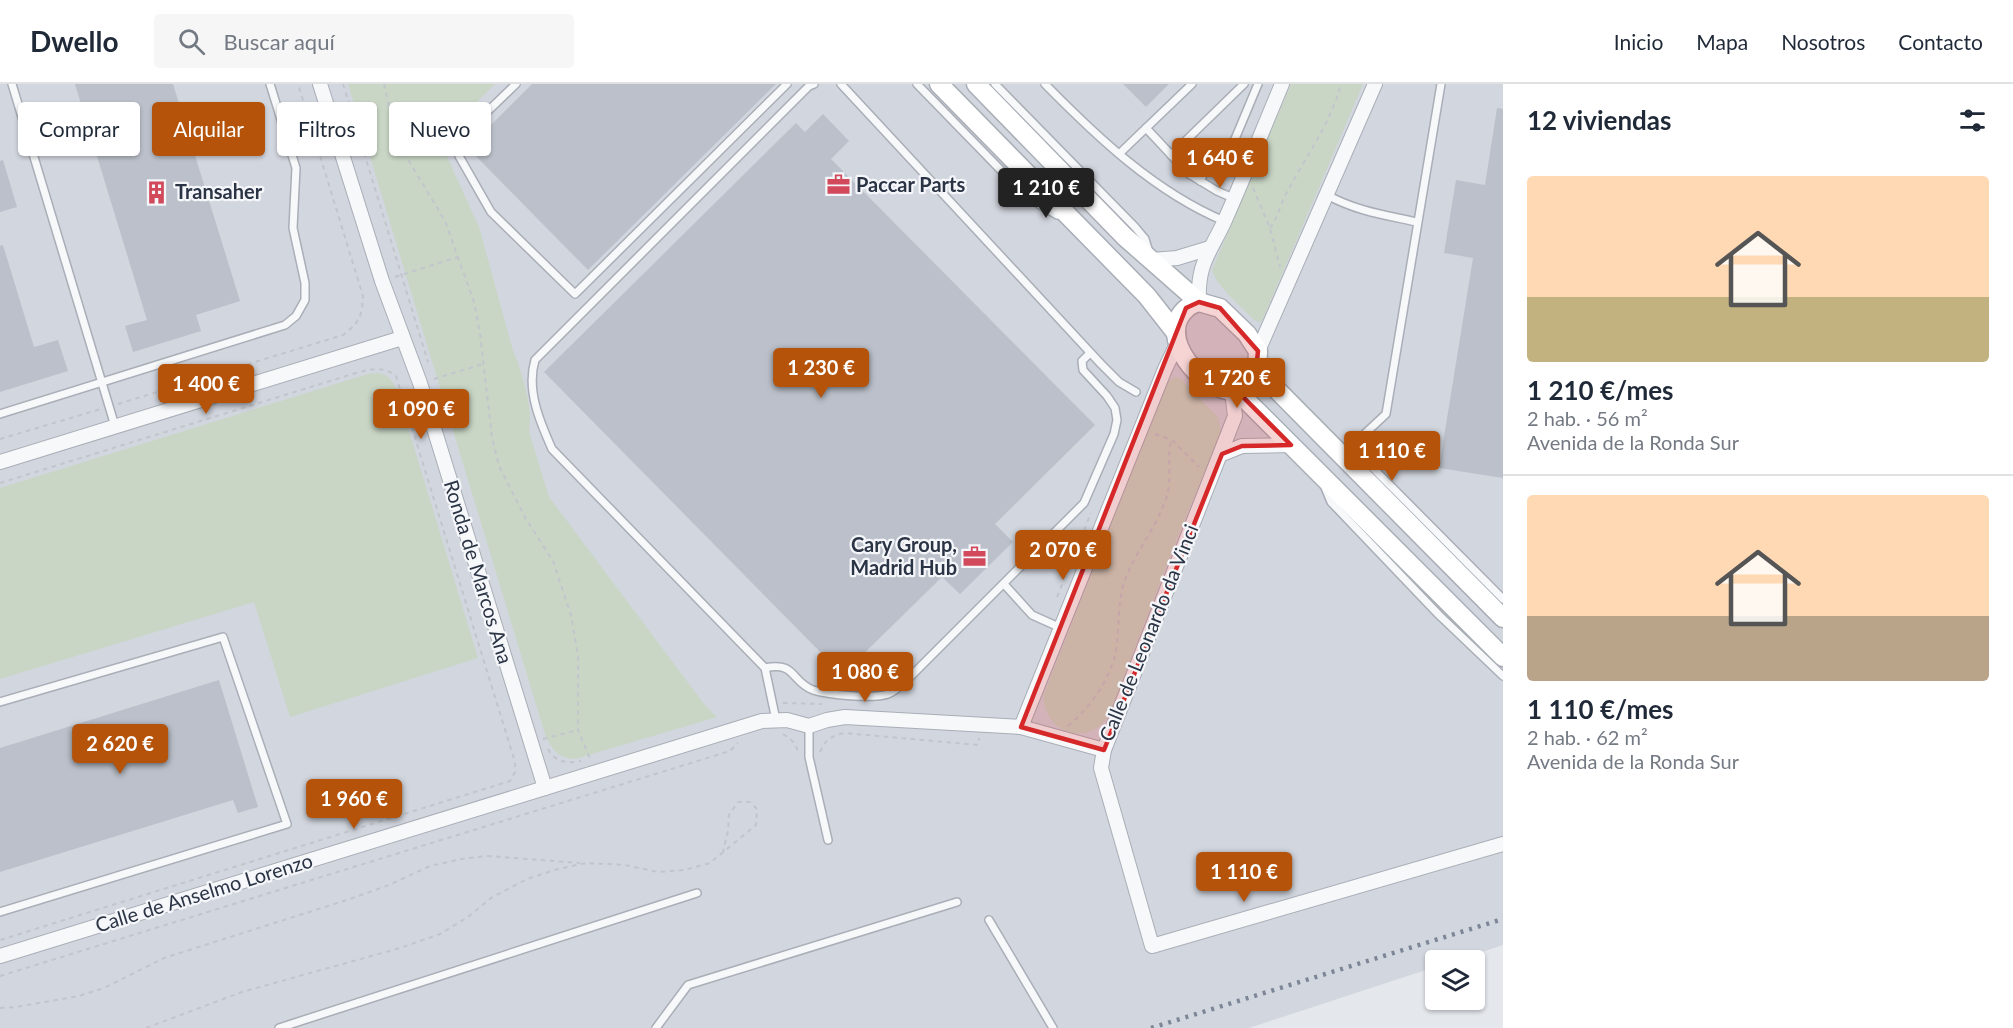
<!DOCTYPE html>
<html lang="es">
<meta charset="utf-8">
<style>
:root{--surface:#fff;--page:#f6f6f7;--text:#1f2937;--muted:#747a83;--line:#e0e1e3;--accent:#b45309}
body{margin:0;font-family:Lato,sans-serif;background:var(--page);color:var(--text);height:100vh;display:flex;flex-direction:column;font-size:22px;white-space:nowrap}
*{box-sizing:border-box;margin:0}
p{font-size:20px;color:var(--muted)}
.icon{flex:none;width:33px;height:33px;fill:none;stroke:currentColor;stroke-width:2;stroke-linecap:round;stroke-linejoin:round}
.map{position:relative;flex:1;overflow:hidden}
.panel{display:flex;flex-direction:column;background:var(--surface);width:510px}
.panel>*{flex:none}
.hud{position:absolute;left:18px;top:18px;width:570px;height:54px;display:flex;gap:12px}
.controls{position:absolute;left:1425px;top:866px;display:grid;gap:12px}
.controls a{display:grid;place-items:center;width:60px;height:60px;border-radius:6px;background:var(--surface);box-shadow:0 2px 4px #0004;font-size:30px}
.price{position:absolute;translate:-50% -51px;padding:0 14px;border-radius:6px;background:var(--accent);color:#fff;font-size:20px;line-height:39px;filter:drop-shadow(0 2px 3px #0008)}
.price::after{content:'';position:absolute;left:50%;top:36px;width:18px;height:14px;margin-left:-9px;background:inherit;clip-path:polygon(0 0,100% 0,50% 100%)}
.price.selected{background:#222;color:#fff}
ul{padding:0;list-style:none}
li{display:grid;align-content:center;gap:12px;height:318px;padding:0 24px}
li+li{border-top:2px solid var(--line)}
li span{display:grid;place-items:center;height:186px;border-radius:6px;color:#555}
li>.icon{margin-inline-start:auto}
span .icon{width:108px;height:108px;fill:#fffc;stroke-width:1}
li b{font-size:26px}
h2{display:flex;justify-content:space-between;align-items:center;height:72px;padding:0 24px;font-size:26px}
.pill{padding:0 21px;border-radius:6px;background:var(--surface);box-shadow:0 2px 4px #0004;font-size:21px;line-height:54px}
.pill.selected{background:var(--accent);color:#fff}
header{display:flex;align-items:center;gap:36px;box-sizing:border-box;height:84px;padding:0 30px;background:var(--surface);border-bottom:2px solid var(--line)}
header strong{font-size:28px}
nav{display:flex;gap:33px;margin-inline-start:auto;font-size:21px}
.search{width:420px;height:54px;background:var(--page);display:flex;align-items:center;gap:15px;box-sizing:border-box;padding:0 21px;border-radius:6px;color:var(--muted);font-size:22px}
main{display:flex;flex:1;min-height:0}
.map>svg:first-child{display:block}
.built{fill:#d2d6de}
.green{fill:#c9d6c5}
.building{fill:#bbc0ca}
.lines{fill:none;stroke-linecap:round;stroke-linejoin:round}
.lane-casing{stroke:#a9aeb7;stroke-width:10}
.street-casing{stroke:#a9aeb7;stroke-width:16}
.secondary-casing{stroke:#a9aeb7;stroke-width:21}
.path{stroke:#c2c5cb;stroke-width:2;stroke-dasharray:4.5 4.5;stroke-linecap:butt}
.lane{stroke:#f7f8fa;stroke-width:7}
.street{stroke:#f7f8fa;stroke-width:14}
.secondary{stroke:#fff;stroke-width:18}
.rail{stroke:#7d8696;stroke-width:4.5;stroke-dasharray:3 6;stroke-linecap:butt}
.marked{fill:#d62828;fill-opacity:0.2;stroke:#d62828;stroke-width:4.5;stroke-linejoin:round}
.labels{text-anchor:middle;stroke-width:4.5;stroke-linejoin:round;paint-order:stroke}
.poi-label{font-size:20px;font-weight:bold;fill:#2b3445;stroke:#f4f6f9;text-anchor:start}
.street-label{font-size:20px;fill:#2b3445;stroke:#f4f6f9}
</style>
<header>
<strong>Dwello</strong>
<div class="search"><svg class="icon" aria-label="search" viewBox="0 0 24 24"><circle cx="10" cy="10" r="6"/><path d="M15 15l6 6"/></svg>Buscar aquí</div>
<nav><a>Inicio</a><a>Mapa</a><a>Nosotros</a><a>Contacto</a></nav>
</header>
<main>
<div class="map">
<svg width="1503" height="944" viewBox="0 0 1503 944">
<rect width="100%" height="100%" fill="#e4e7ec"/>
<!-- built -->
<polygon class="built" points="0,0 1503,0 1503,861 1458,876 1436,876 1435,883 1249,944 0,944"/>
<!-- green -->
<g class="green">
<path d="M348,0H495L439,55L479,143L513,267C520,281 530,317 530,332C530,339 528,344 530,351L549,413L704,620L717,633L575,675C557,674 552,665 545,650Z"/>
<path d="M1291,0H1363L1262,237L1259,238L1254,236C1242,223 1216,202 1212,186Z"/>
<path d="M379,289C388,291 392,296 396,304L478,574L290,633L254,518L0,595V404L368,290Z"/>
<path d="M1176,293L1181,295L1218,333L1221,348L1176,457L1109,631C1089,665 1041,648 1044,610L1167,298Z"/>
</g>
<!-- building -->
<g class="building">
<polygon points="75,0 173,0 240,217 196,231 201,247 133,268 125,242 147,236"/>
<polygon points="532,0 776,0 588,186 468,64"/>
<polygon points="1123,0 1169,0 1146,23"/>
<polygon points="1497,24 1503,25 1503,394 1439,384 1473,174 1444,169 1456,96 1485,101"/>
<polygon points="823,30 849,57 831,75 1095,341 995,440 1013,458 960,510 942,493 843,590 841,588 832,597 824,589 833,581 544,288 796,39 805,48"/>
<polygon points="3,76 17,123 0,128 0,77"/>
<polygon points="3,161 34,263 58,256 68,287 0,308 0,162"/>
<polygon points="219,596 258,723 238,729 233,716 0,788 0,664"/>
</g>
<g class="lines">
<defs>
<g id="lane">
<polyline points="12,0 115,342"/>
<polyline points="516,0 464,50 456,60 459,72 491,128 575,210 787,0"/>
<polyline points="841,0 1101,280 1119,298 1136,308"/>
<polyline points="917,0 1027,113 1057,131"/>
<polyline points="995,0 1135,143 1145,155 1149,168"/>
<path d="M1045,0C1097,53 1155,108 1224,137"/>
<polyline points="1146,44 1189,90 1217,107 1233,114"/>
<polyline points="1120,69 1192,0"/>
<polyline points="1171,71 1244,0"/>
<polyline points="1200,97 1204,89 1235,55 1258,0"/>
<path d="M1327,111C1356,127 1385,131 1417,138"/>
<polyline points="0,330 285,241 296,232 305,216 305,199 293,144 296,84 270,0"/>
<polyline points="1343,370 1386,330 1441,0"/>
<polyline points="1352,375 1369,380 1503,515"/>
<polyline points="1324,401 1331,418 1439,531 1503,592"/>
<polyline points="1004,500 1032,531 1061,544"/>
<path d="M765,584C796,577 791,598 813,606C828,611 874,615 888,610C896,607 904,599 910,593L1084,419L1114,350L1117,336L1115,324L1107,312L1083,286L1082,277L1090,269"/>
<polyline points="0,618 223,553 287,740 0,828"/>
<path d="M776,636L765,584L552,365C540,338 526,306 535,276L809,2L814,0"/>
<polyline points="809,642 809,673 828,756"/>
<polyline points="989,836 1053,944"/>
<polyline points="279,944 697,809"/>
<polyline points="656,944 688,901 957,818"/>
</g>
<g id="street">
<polyline points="320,0 382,197 420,299 545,704"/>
<polyline points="1152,176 1177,174 1210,164"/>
<path d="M1199,218C1197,179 1210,169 1225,136C1245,91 1263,45 1282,0"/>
<polyline points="1258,267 1375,0"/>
<polyline points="1232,307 1235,332 1104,666 1101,684 1152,862 1503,760"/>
<polyline points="1222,370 1242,362 1291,361"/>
<polyline points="0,378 402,254"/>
<polyline points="1104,666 1021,643 1165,285 1177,260"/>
<polyline points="0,872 762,637 787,636 809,642 827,636 845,633 1021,643"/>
</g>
<g id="secondary">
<polyline points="939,0 1147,212 1176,249"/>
<path d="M976,0L1125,153L1199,218L1220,224L1247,250L1258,267L1257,289L1255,296C1249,301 1243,307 1235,307C1202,308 1154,251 1187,224C1190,221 1196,219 1199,218"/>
<polyline points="1258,278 1264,290 1277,306 1503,534"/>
<polyline points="1237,307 1503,573"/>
</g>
</defs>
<!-- lane casing -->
<use href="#lane" class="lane-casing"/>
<!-- street casing -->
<use href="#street" class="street-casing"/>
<!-- secondary casing -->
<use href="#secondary" class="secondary-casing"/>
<!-- path -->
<g class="path">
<polyline points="343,0 428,278"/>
<polyline points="384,0 397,57 445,137 474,218 480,250 492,353 499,382 526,435 553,477 571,531 578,572 578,646 591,677"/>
<polyline points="1253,104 1270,144 1280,183"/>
<path d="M1270,144C1277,135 1279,125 1284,114C1303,76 1330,42 1341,0"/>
<polyline points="395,193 458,173"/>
<polyline points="434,295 483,280"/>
<path d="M118,320L343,251C360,238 362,232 363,212L298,0"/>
<polyline points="1155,350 1172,356 1199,383"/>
<polyline points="0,355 101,325"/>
<path d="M0,399L356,289C371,285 383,282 396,292L515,678V688L510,697L0,856"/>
<polyline points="1057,513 1091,429"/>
<polyline points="783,619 822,620"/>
<path d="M1068,642C1088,626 1109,597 1115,571C1120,548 1117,524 1123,502C1130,476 1154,447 1164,420C1174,397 1166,378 1171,357"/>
<path d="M783,650C791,655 796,659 798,668"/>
<polyline points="543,655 578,646"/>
<path d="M548,665C555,678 567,680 581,677"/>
<path d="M820,668C825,656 831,652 844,649L978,661L979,654"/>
<polyline points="0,892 730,667 738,659"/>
<polyline points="0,924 16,923 79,912 104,904 164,874 350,815 389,801 430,782 461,775 488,772 580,779"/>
<polyline points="146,944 242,908 400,864 440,850 468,833 491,814 527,795 558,785 586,779 625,781 658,788 684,786 710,779 756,741 757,725 750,718 738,718 729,731 728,747 723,768"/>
</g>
<!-- lane -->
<use href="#lane" class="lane"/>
<!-- street -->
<use href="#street" class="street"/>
<!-- secondary -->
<use href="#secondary" class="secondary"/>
<!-- rail -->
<polyline class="rail" points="1151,944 1503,835"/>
</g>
<!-- marked area -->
<path class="marked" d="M1199,218L1220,224L1258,267L1255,296L1239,309L1291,361L1242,362L1222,370L1104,666L1021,643L1186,224Z"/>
<!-- icons -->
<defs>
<symbol id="office-bare" viewBox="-9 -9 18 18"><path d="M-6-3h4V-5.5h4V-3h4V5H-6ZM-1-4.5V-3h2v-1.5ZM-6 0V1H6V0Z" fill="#d1495b" stroke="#f4f6f9" stroke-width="2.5" paint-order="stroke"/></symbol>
<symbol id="building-bare" viewBox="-9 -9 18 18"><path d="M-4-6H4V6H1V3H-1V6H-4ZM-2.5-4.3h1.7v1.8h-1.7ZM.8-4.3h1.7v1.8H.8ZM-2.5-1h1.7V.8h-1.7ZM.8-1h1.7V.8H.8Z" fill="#d1495b" stroke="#f4f6f9" stroke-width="2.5" paint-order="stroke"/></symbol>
</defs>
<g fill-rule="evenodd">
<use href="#office-bare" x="822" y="84" width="33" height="33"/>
<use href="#building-bare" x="140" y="92" width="33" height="33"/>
<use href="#office-bare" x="958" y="456" width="33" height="33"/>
</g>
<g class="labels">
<!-- poi labels -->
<g class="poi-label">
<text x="856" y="108">Paccar Parts</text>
<text x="175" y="115">Transaher</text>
<text x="957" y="468" text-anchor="end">Cary Group,<tspan x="957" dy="23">Madrid Hub</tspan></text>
</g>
<!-- street labels -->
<g class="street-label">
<text transform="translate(478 488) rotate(73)" y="7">Ronda de Marcos Ana</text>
<text transform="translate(1149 549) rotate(-68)" y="7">Calle de Leonardo da Vinci</text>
<text transform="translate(204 809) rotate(-17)" y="7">Calle de Anselmo Lorenzo</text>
</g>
</g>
</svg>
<div class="controls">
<a><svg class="icon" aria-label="layers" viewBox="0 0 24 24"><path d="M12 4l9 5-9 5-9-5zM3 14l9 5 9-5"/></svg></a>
</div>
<b class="price" style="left:1220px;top:105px">1 640 €</b>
<b class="price selected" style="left:1046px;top:135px">1 210 €</b>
<b class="price" style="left:821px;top:315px">1 230 €</b>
<b class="price" style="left:1237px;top:325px">1 720 €</b>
<b class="price" style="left:206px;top:331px">1 400 €</b>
<b class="price" style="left:421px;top:356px">1 090 €</b>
<b class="price" style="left:1392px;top:398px">1 110 €</b>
<b class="price" style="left:1063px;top:497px">2 070 €</b>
<b class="price" style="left:865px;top:619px">1 080 €</b>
<b class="price" style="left:120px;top:691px">2 620 €</b>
<b class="price" style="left:354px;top:746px">1 960 €</b>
<b class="price" style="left:1244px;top:819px">1 110 €</b>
<div class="hud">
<a class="pill">Comprar</a>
<a class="pill selected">Alquilar</a>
<a class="pill">Filtros</a>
<a class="pill">Nuevo</a>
</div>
</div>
<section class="panel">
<h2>12 viviendas<svg class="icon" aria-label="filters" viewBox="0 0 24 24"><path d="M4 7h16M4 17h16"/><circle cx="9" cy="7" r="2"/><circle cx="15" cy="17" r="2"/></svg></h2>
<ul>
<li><span style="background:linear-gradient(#ffd9b3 65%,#c2b280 0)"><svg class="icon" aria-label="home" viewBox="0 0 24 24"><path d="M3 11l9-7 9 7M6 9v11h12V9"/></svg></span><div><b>1 210 €/mes</b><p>2 hab. · 56 m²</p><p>Avenida de la Ronda Sur</p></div></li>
<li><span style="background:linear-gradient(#ffd9b3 65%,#b9a48a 0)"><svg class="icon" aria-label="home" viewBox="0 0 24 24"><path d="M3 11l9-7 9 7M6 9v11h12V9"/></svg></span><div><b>1 110 €/mes</b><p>2 hab. · 62 m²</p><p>Avenida de la Ronda Sur</p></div></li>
</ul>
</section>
</main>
